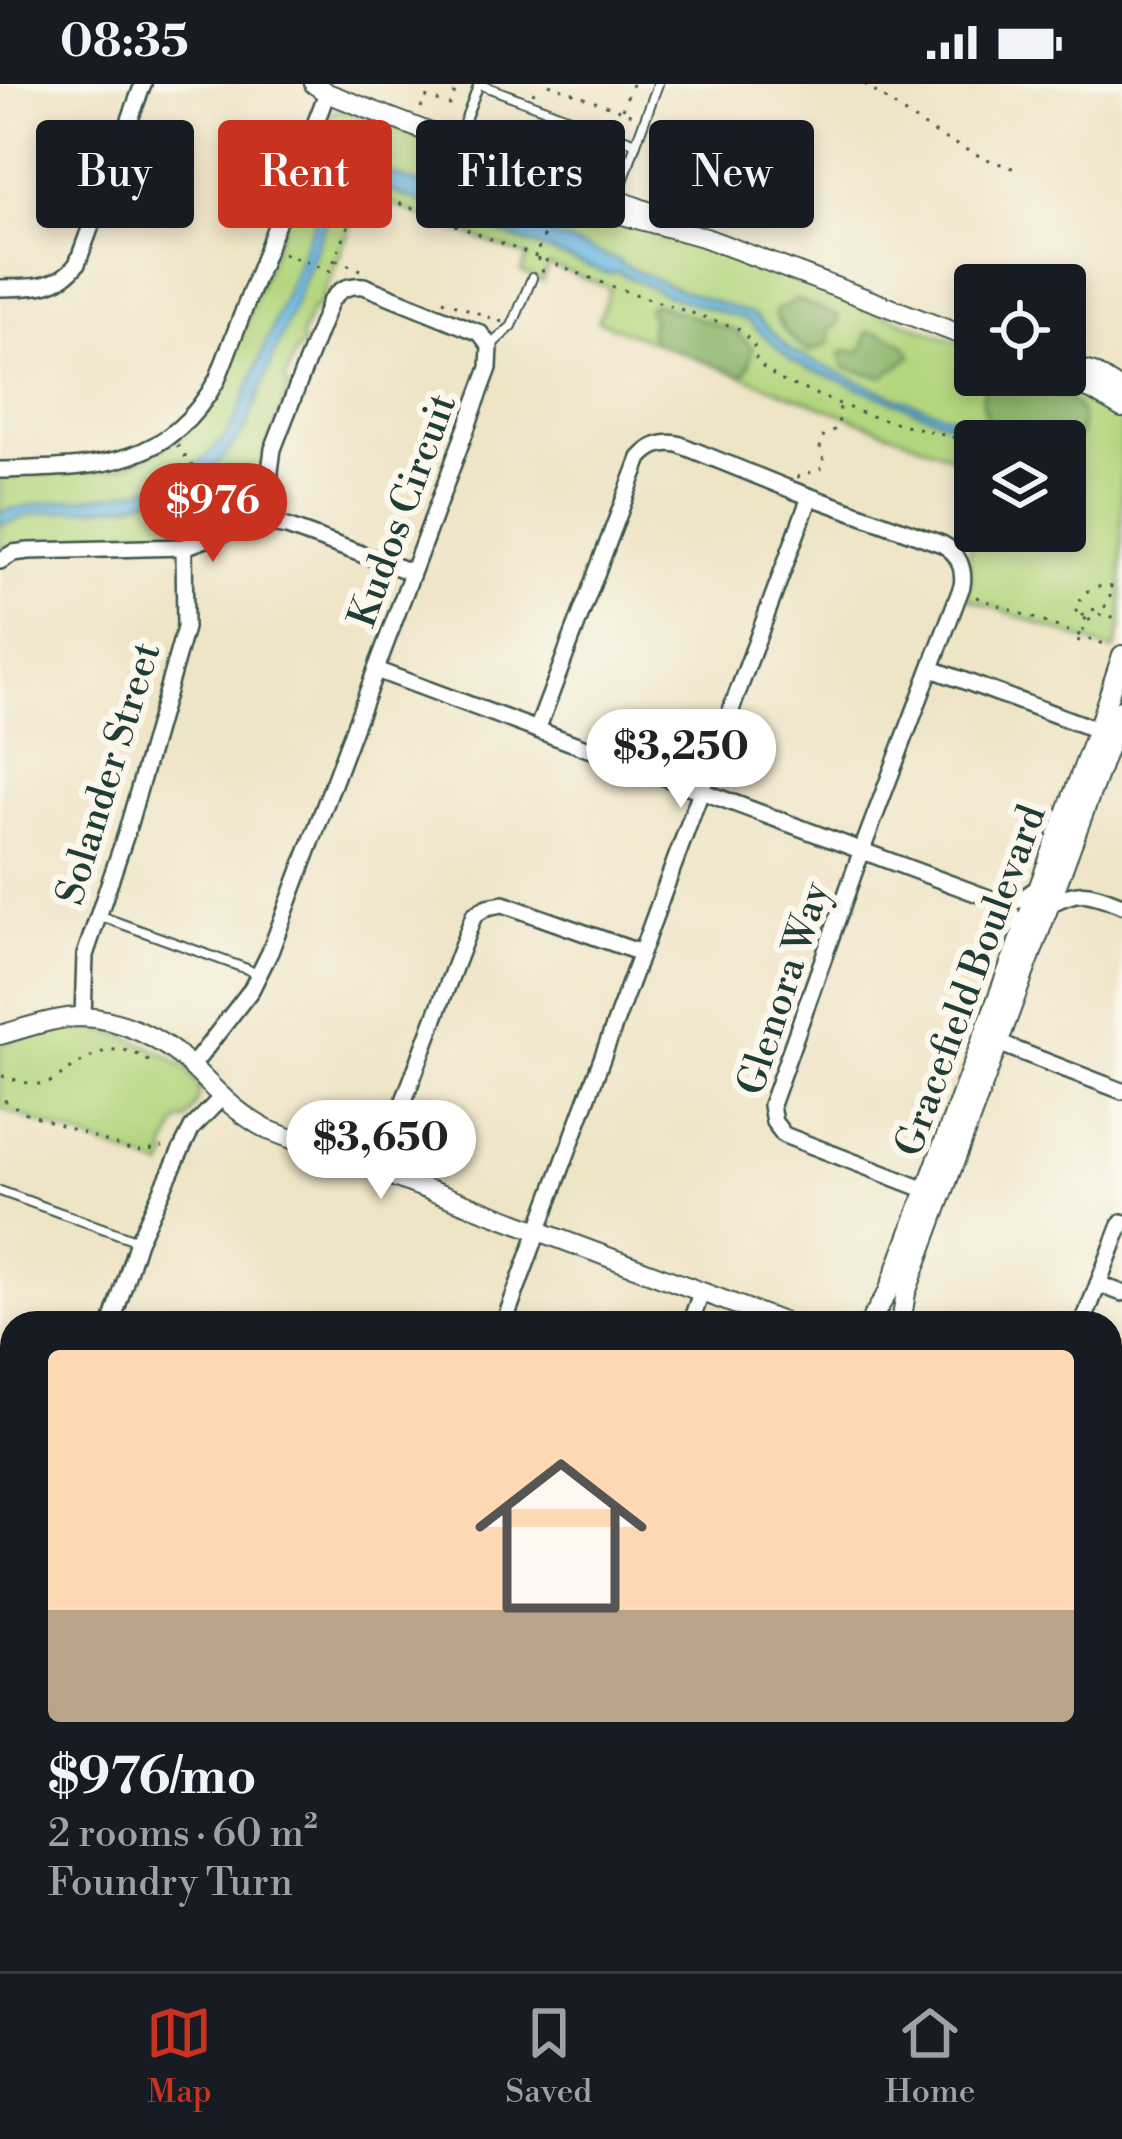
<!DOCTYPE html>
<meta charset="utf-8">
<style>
:root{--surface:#171b24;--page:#20242c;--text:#f1f3f6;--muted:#9ea1a6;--line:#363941;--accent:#c8321e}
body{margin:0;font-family:"Libre Bodoni",serif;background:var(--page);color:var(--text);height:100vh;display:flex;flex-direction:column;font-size:45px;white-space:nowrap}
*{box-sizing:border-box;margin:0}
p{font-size:39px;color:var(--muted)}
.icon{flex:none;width:66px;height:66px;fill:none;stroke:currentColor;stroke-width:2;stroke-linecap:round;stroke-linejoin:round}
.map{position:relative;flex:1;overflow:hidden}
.drawer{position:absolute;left:0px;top:1227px;width:1122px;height:660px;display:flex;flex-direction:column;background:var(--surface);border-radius:36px 36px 0 0;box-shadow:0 6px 18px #0003}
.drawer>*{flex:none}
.hud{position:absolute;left:36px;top:36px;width:1050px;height:108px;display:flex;gap:24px}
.tools{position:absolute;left:954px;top:180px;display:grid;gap:24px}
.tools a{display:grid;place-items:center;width:132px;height:132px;border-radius:12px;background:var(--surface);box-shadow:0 6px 18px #0003;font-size:60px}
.price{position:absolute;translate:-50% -102px;padding:0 27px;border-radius:42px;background:#fff;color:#222;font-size:39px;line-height:78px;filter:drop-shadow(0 3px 6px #0008)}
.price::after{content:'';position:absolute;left:50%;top:72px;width:36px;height:27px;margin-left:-18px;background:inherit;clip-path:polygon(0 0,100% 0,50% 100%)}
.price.selected{background:var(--accent);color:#fff}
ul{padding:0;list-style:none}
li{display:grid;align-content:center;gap:24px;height:636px;padding:0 48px}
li+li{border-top:3px solid var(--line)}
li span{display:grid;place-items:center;height:372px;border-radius:12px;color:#555}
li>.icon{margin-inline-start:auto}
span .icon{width:216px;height:216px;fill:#fffc;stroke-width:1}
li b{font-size:51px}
.tag{padding:0 42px;border-radius:12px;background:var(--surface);box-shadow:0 6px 18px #0003;font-size:42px;line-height:108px}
.tag.selected{background:var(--accent);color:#fff}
.status{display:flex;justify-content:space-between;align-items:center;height:84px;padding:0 60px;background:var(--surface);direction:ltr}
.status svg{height:33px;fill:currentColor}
.menu{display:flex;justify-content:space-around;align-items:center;height:168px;border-top:3px solid var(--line);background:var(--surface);font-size:33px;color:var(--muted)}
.menu a{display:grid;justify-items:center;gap:6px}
.menu .selected{color:var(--accent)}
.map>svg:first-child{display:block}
.green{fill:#b2d57d;stroke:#688958;stroke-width:3}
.forest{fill:#8db66c;stroke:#567a50;stroke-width:3}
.water{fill:#67b6e2;stroke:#437a8b;stroke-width:3}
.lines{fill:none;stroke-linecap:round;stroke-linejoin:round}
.stream{stroke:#67b6e2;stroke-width:4.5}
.service-casing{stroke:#3e564a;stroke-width:12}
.minor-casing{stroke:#3e564a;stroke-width:20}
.tertiary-casing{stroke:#3e564a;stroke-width:22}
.path{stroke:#3e564a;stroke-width:3;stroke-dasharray:3 9;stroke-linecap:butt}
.service{stroke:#fff;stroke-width:8}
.minor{stroke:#fff;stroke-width:15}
.tertiary{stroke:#fff;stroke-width:18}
.labels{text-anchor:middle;stroke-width:12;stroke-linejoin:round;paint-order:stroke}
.street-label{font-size:39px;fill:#1f3d34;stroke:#fbf7ec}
</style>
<div class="status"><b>08:35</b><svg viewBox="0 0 49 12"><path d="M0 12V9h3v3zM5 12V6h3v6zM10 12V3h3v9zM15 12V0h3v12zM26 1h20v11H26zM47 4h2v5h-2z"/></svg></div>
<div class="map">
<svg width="1122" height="1887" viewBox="0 0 1122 1887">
<rect width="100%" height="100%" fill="#fbf7ec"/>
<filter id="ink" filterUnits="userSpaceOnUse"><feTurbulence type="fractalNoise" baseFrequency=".00833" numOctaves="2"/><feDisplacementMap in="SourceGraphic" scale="24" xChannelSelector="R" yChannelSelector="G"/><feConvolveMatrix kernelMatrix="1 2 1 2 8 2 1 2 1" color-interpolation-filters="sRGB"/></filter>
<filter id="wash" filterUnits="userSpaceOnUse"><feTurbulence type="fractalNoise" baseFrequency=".004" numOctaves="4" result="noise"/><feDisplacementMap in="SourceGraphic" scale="48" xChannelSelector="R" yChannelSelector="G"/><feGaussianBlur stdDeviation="2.7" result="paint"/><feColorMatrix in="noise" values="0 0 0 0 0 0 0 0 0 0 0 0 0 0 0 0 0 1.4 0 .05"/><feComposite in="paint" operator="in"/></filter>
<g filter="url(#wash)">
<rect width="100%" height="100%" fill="#eee4c6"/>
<!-- green -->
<g class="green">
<polygon points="349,26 975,265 975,291 1042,291 1092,312 1122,334 1122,542 1114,567 970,515 967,509 971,494 968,470 976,447 1065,447 1065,357 975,357 975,381 598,237 610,204 549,181 542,197 521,188 527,173 377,115 359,123 318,223 312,225 301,253 304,261 296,268 285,296 289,304 263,374 260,418 256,426 249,432 233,438 194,451 170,455 22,460 0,466 0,392 111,386 146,374 179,353 219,305 326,32 335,27"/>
<path d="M81,942C111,945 201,973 199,1012C198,1021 191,1029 186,1037H179L165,1067L169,1072L163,1084L0,1024V962L10,955Z"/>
<polygon points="0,1556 12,1560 12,1745 0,1740"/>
</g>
<!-- forest -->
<g class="forest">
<path d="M797,216L839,232L838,240L829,246L830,257L825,262L808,268C795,259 777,242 775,227Z"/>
<polygon points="653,219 735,247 752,263 750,281 743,292 653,258 650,247 652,236 648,223"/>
<path d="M867,248C883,248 906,256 912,272L883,293L845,284L840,270L846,266L856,268L863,265Z"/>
<path d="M992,291C1012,291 1078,310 1082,332C1083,339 1080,345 1080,352L1072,357C1061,355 1051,348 1041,348C1023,346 1006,343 989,339C980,322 979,306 992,291Z"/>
</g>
<!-- water -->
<path class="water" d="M360,85L385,87L620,177L621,180L672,203L754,231L791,267L836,288L899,314L1005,351L1038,357H1007L965,345L805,283L791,276L747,236L667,211L617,188L608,190L372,100C355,101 346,102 335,115L246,344L223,375L195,395L157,413L126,421L34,430L0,441V428C89,404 194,428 240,325L327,106L342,91Z"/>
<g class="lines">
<!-- stream -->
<polyline class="stream" points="1110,1770 1122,1764"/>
</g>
</g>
<g filter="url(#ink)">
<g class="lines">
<defs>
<g id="service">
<polyline points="479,0 636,59 617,115"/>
<polyline points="457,57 479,0"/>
<polyline points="636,59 658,0"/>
<polyline points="490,262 512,242 532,194"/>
<polyline points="100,832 247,885 260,892"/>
<polyline points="0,1107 138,1157"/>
<polyline points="0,1665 12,1656"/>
</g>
<g id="minor">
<path d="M0,204C30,203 57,206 77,180L143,0"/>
<path d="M0,386C91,383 166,387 217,296L327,9"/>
<polyline points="0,477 13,469 29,467 184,463 240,443 265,439 287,443 411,488"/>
<polyline points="932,585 1097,646"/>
<polyline points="376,586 1005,820"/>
<path d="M537,646L640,374C651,362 662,357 678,360L792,406L942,460C958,468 965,485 962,502L862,766L771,1021L774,1038L784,1051L926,1106"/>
<path d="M1050,820C1082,803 1090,809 1122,821"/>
<polyline points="1022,845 1005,820 1022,815 1036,805"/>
<polyline points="83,933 85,871 126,750 185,544 184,463"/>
<polyline points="998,959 1122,1007"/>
<path d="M192,982L251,906L270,868L489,284L490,262L480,249L364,202C348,201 339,205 330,218L273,365L270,387V439"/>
<polyline points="377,1088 474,831 487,823 503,820 641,869"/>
<polyline points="1098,1200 1122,1209"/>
<polyline points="112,1239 138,1157 181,1066 192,1044 221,1014"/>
<polyline points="504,1239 810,413"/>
<polyline points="690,1239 701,1210"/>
<polyline points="1083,1239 1122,1138"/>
<polyline points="1110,1539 1122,1566"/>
<polyline points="0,1547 12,1550"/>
<polyline points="1110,1717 1122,1712"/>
<polyline points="0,1749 12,1754"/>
<polyline points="284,1875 288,1887"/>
<polyline points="473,1875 479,1887"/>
<polyline points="1069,1875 1074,1887"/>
<polyline points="79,1887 83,1875"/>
<polyline points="648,1887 675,1875"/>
<polyline points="937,1887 964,1875"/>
<polyline points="1096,1887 1122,1875"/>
</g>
<g id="tertiary">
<polyline points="314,0 327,9 506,78 559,106 619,130 706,154 975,256"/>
<polyline points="528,82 572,93 602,110 653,129"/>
<polyline points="1065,280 1094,289 1122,307"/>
<polyline points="1056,291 1093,307 1122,324"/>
<path d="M0,951C26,944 55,933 82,933C120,934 163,955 190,981C217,1007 234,1028 268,1046L785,1239"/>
<polyline points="869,1239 888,1208 1097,646 1122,571"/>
<polyline points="901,1239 906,1209 1122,625"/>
<polyline points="859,1875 864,1887"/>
<polyline points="876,1875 881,1887"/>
</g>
</defs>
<!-- service casing -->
<use href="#service" class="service-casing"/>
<!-- minor casing -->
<use href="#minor" class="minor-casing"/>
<!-- tertiary casing -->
<use href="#tertiary" class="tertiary-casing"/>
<!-- path -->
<g class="path">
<polyline points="549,0 633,31"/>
<path d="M865,0C909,35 959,68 1013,84"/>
<polyline points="533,10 537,0"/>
<polyline points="421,24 425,13 450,21 457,3"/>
<polyline points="622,25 632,0"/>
<polyline points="490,52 495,38 544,56 539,69"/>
<polyline points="283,169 330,187 357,121 378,111 611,202 737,244 754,260 755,272 760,281 780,296 867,331 975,359"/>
<polyline points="336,176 361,186"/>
<polyline points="543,188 536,171 554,125"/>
<polyline points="443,216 502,238"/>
<polyline points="177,361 228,432"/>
<polyline points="797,393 823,384 825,380 820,365 822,353 838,344 840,320"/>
<polyline points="978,464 981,447"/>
<polyline points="976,513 1104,560"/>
<path d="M1082,532L1088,527L1107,522L1113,503C1094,500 1080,507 1076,527C1080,530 1084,533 1087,537"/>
<polyline points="1078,558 1087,537 1100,531 1116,534"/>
<path d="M2,992C14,995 29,1001 41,1000C51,1000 60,992 68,987C97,968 118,955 150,978"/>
<polyline points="4,1016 24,1028 130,1066 142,1067 163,1063"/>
<polyline points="1110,1790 1122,1784"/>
</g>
<!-- service -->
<use href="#service" class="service"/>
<!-- minor -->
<use href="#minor" class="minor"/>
<!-- tertiary -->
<use href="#tertiary" class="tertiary"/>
</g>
</g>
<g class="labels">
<!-- street labels -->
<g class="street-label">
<text transform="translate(401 426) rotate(-70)" y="14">Kudos Circuit</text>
<text transform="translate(107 689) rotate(-73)" y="14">Solander Street</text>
<text transform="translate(969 896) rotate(-70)" y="14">Gracefield Boulevard</text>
<text transform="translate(782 904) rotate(-72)" y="14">Glenora Way</text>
</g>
</g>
</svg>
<div class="tools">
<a><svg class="icon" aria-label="locate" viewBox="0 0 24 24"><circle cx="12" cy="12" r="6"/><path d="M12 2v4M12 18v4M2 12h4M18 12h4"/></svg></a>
<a><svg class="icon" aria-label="layers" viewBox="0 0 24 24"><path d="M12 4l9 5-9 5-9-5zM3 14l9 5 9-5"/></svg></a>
</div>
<b class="price selected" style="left:213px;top:481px">$976</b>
<b class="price" style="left:681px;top:727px">$3,250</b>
<b class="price" style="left:381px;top:1118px">$3,650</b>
<div class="hud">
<a class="tag">Buy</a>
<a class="tag selected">Rent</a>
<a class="tag">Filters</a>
<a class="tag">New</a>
</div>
<section class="drawer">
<ul>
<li><span style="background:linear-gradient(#ffd9b3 70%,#b9a48a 0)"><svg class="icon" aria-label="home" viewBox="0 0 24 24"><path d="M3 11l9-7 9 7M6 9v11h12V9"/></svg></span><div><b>$976/mo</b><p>2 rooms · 60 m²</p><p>Foundry Turn</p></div></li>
</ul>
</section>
</div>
<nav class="menu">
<a class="selected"><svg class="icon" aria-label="map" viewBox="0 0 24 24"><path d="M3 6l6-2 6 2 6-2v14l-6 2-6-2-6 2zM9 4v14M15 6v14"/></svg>Map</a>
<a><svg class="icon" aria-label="saved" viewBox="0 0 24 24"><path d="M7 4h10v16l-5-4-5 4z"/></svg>Saved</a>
<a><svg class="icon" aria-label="home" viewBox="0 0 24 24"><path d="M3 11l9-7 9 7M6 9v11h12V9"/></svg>Home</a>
</nav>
